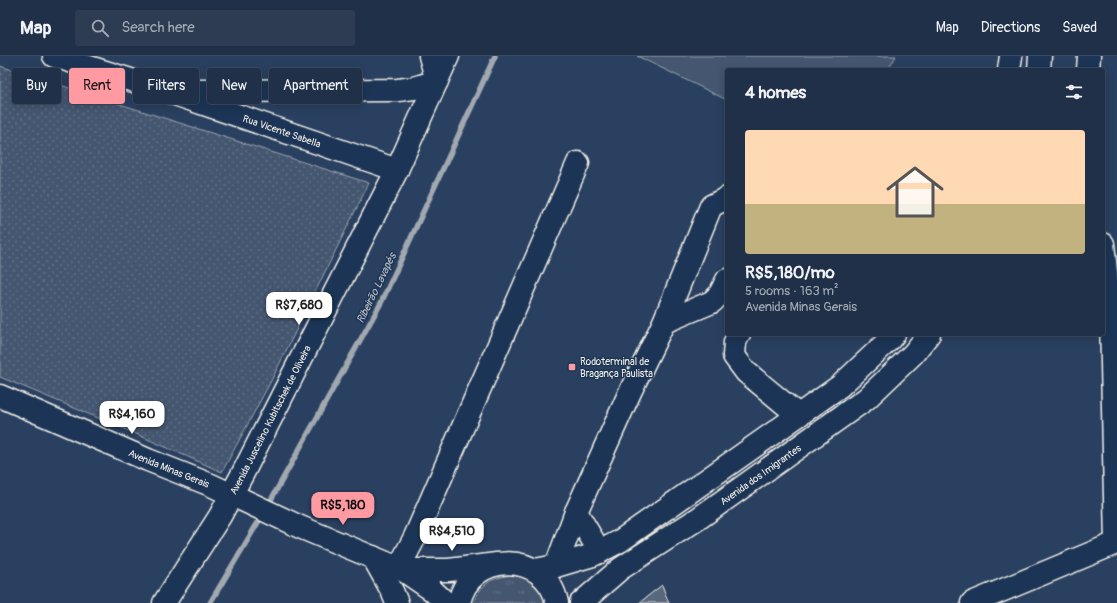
<!DOCTYPE html>
<meta charset="utf-8">
<style>
:root{--surface:#203048;--page:#2d3c52;--text:#f1f3f6;--muted:#a2a9b4;--line:#3d4b60;--accent:#ff9aa2}
body{margin:0;font-family:Pangolin,sans-serif;background:var(--page);color:var(--text);height:100vh;display:flex;flex-direction:column;font-size:15px;white-space:nowrap}
*{box-sizing:border-box;margin:0}
p{font-size:13px;color:var(--muted)}
.icon{flex:none;width:22px;height:22px;fill:none;stroke:currentColor;stroke-width:2;stroke-linecap:round;stroke-linejoin:round}
.map{position:relative;flex:1;overflow:hidden}
.sheet{position:absolute;left:725px;top:12px;width:380px;height:268px;display:flex;flex-direction:column;background:var(--surface);border-radius:4px;box-shadow:0 2px 10px #0003,0 0 0 1px var(--line)}
.sheet>*{flex:none}
.hud{position:absolute;left:12px;top:12px;width:380px;height:36px;display:flex;gap:8px}
.price{position:absolute;translate:-50% -34px;padding:0 9px;border-radius:8px;background:#fff;color:#222;font-size:13px;line-height:26px;filter:drop-shadow(0 1px 2px #0008)}
.price::after{content:'';position:absolute;left:50%;top:24px;width:12px;height:9px;margin-left:-6px;background:inherit;clip-path:polygon(0 0,100% 0,50% 100%)}
.price.active{background:var(--accent);color:#111}
ul{padding:0;list-style:none}
li{display:grid;align-content:center;gap:8px;height:212px;padding:0 20px}
li+li{border-top:1px solid var(--line)}
li span{display:grid;place-items:center;height:124px;border-radius:4px;color:#555}
li>.icon{margin-inline-start:auto}
span .icon{width:72px;height:72px;fill:#fffc;stroke-width:1}
li b{font-size:17px}
h2{display:flex;justify-content:space-between;align-items:center;height:48px;padding:0 20px;font-size:17px}
.pill{padding:0 14px;border-radius:4px;background:var(--surface);box-shadow:0 2px 10px #0003,0 0 0 1px var(--line);font-size:14px;line-height:36px}
.pill.active{background:var(--accent);color:#111}
header{display:flex;align-items:center;gap:24px;box-sizing:border-box;height:56px;padding:0 20px;background:var(--surface);border-bottom:1px solid var(--line)}
header strong{font-size:19px}
nav{display:flex;gap:22px;margin-inline-start:auto;font-size:14px}
.search{width:280px;height:36px;background:var(--page);display:flex;align-items:center;gap:10px;box-sizing:border-box;padding:0 14px;border-radius:4px;color:var(--muted);font-size:15px}
.map>svg:first-child{display:block}
.grass{fill:url(#grass-tufts);stroke:#9ca4ac}
.park{fill:url(#park-dots);stroke:#9ca4ac}
.pitch{fill:#445771;stroke:#9ca4ac}
.shadow{fill:#0007}
.lines{fill:none;stroke-linecap:round;stroke-linejoin:round}
.stream{stroke:#a1a8b0;stroke-width:5.5}
.building{fill:#56677d;stroke:#f4f1e8}
.minor-casing{stroke:#f4f1e8;stroke-width:25}
.major-casing{stroke:#f4f1e8;stroke-width:25}
.minor{stroke:#1d3557;stroke-width:22}
.major{stroke:#1d3557;stroke-width:22}
.poi-dot{fill:#ff9aa2;stroke:#1d3557;stroke-width:1.5}
.labels{text-anchor:middle;stroke-width:3;stroke-linejoin:round;paint-order:stroke}
.street-label{font-size:10px;fill:#f4f1e8;stroke:#1d3557}
.poi-label{font-size:10px;fill:#f4f1e8;stroke:#1d3557;text-anchor:start}
.water-label{font-size:11px;font-style:italic;fill:#bdc1c2;stroke:#1d3557}
</style>
<header>
<strong>Map</strong>
<div class="search"><svg class="icon" aria-label="search" viewBox="0 0 24 24"><circle cx="10" cy="10" r="6"/><path d="M15 15l6 6"/></svg>Search here</div>
<nav><a>Map</a><a>Directions</a><a>Saved</a></nav>
</header>
<div class="map">
<svg width="1117" height="547" viewBox="0 0 1117 547">
<defs>
<pattern id="grass-tufts" width="24" height="20" patternUnits="userSpaceOnUse"><rect width="24" height="20" fill="#445771"/><path d="M3 7l-1-3M5 7V3M7 7l1-3M15 17l-1-3M17 17v-4M19 17l1-3" fill="none" stroke="#607085"/></pattern>
<pattern id="park-dots" width="8" height="8" patternUnits="userSpaceOnUse"><rect width="8" height="8" fill="#445771"/><path d="M2 2h.1M6 6h.1" fill="none" stroke="#607085" stroke-width="1.8" stroke-linecap="round"/></pattern>
</defs>
<rect width="100%" height="100%" fill="#2a4060"/>
<filter id="ink" filterUnits="userSpaceOnUse"><feTurbulence type="fractalNoise" baseFrequency=".025" numOctaves="2"/><feDisplacementMap in="SourceGraphic" scale="8" xChannelSelector="R" yChannelSelector="G"/><feConvolveMatrix kernelMatrix="1 2 1 2 8 2 1 2 1" color-interpolation-filters="sRGB"/></filter>
<g filter="url(#ink)">
<!-- grass -->
<path class="grass" d="M512,519C532,523 540,528 548,547H473C482,527 491,522 512,519Z"/>
<!-- park -->
<polygon class="park" points="0,10 369,127 271,325 222,416 127,374 0,321"/>
<!-- pitch -->
<polygon class="pitch" points="637,0 896,0 888,14 727,14 727,44"/>
<!-- shadow -->
<polygon class="shadow" points="662,530 665,534 670,547 640,547"/>
<g class="lines">
<!-- stream -->
<g class="stream">
<polyline points="267,451 381,247 495,0"/>
<polyline points="210,547 263,458"/>
</g>
</g>
<!-- building -->
<polygon class="building" points="662,529 669,547 639,547"/>
<g class="lines">
<defs>
<g id="minor">
<path id="s1" d="M54,0L166,35L397,114"/>
<polyline points="1088,14 1089,0"/>
<polyline points="183,35 398,34 414,32 437,25 430,0"/>
<polyline points="1103,188 1111,261 1116,487"/>
<polyline points="664,266 712,246 720,238 727,224"/>
<polyline points="739,278 735,286 734,300 746,316 798,359"/>
<path id="s2" d="M0,340L148,404L211,429L300,471L403,514L432,534L446,547"/>
<polyline points="576,456 600,496"/>
<polyline points="556,510 576,456 630,336 664,266 711,150 727,142"/>
<polyline points="398,513 415,481 578,107"/>
<polyline points="403,514 449,514 497,508"/>
<path id="s3" d="M164,547L220,460L243,417L397,114L448,0"/>
<polyline points="972,547 1116,487"/>
</g>
<g id="major">
<polyline points="1009,14 1011,0"/>
<polyline points="1039,14 1040,0"/>
<polyline points="373,501 392,535 397,547"/>
<polyline points="535,514 556,510 593,499 620,485 840,330 889,284 894,278"/>
<path d="M459,547C469,495 546,493 557,547"/>
<path id="s4" d="M581,547L620,513L699,462L866,343L913,298L929,278"/>
</g>
</defs>
<!-- minor casing -->
<use href="#minor" class="minor-casing"/>
<!-- major casing -->
<use href="#major" class="major-casing"/>
<!-- minor -->
<use href="#minor" class="minor"/>
<!-- major -->
<use href="#major" class="major"/>
</g>
</g>
<!-- markers -->
<rect class="poi-dot" x="568" y="307" width="8" height="8" rx="2"/>
<g class="labels">
<!-- street labels -->
<g class="street-label">
<text dy="4" stroke="none"><textPath href="#s1" startOffset="240">Rua Vicente Sabella</textPath></text>
<text dy="4" stroke="none"><textPath href="#s3" startOffset="212">Avenida Juscelino Kubitschek de Oliveira</textPath></text>
<text dy="4" stroke="none"><textPath href="#s2" startOffset="184">Avenida Minas Gerais</textPath></text>
<text dy="4" stroke="none"><textPath href="#s4" startOffset="221">Avenida dos Imigrantes</textPath></text>
</g>
<!-- poi labels -->
<g class="poi-label">
<text x="580" y="309">Rodoterminal de<tspan x="580" dy="12">Bragança Paulista</tspan></text>
</g>
<!-- water labels -->
<g class="water-label">
<text transform="translate(376 232) rotate(-64)" y="4">Ribeirão Lavapés</text>
</g>
</g>
</svg>
<b class="price" style="left:299px;top:270px">R$7,680</b>
<b class="price" style="left:132px;top:379px">R$4,160</b>
<b class="price active" style="left:343px;top:470px">R$5,180</b>
<b class="price" style="left:452px;top:496px">R$4,510</b>
<div class="hud">
<a class="pill">Buy</a>
<a class="pill active">Rent</a>
<a class="pill">Filters</a>
<a class="pill">New</a>
<a class="pill">Apartment</a>
</div>
<section class="sheet">
<h2>4 homes<svg class="icon" aria-label="filters" viewBox="0 0 24 24"><path d="M4 7h16M4 17h16"/><circle cx="9" cy="7" r="2"/><circle cx="15" cy="17" r="2"/></svg></h2>
<ul>
<li><span style="background:linear-gradient(#ffd9b3 60%,#c2b280 0)"><svg class="icon" aria-label="home" viewBox="0 0 24 24"><path d="M3 11l9-7 9 7M6 9v11h12V9"/></svg></span><div><b>R$5,180/mo</b><p>5 rooms · 163 m²</p><p>Avenida Minas Gerais</p></div></li>
</ul>
</section>
</div>
